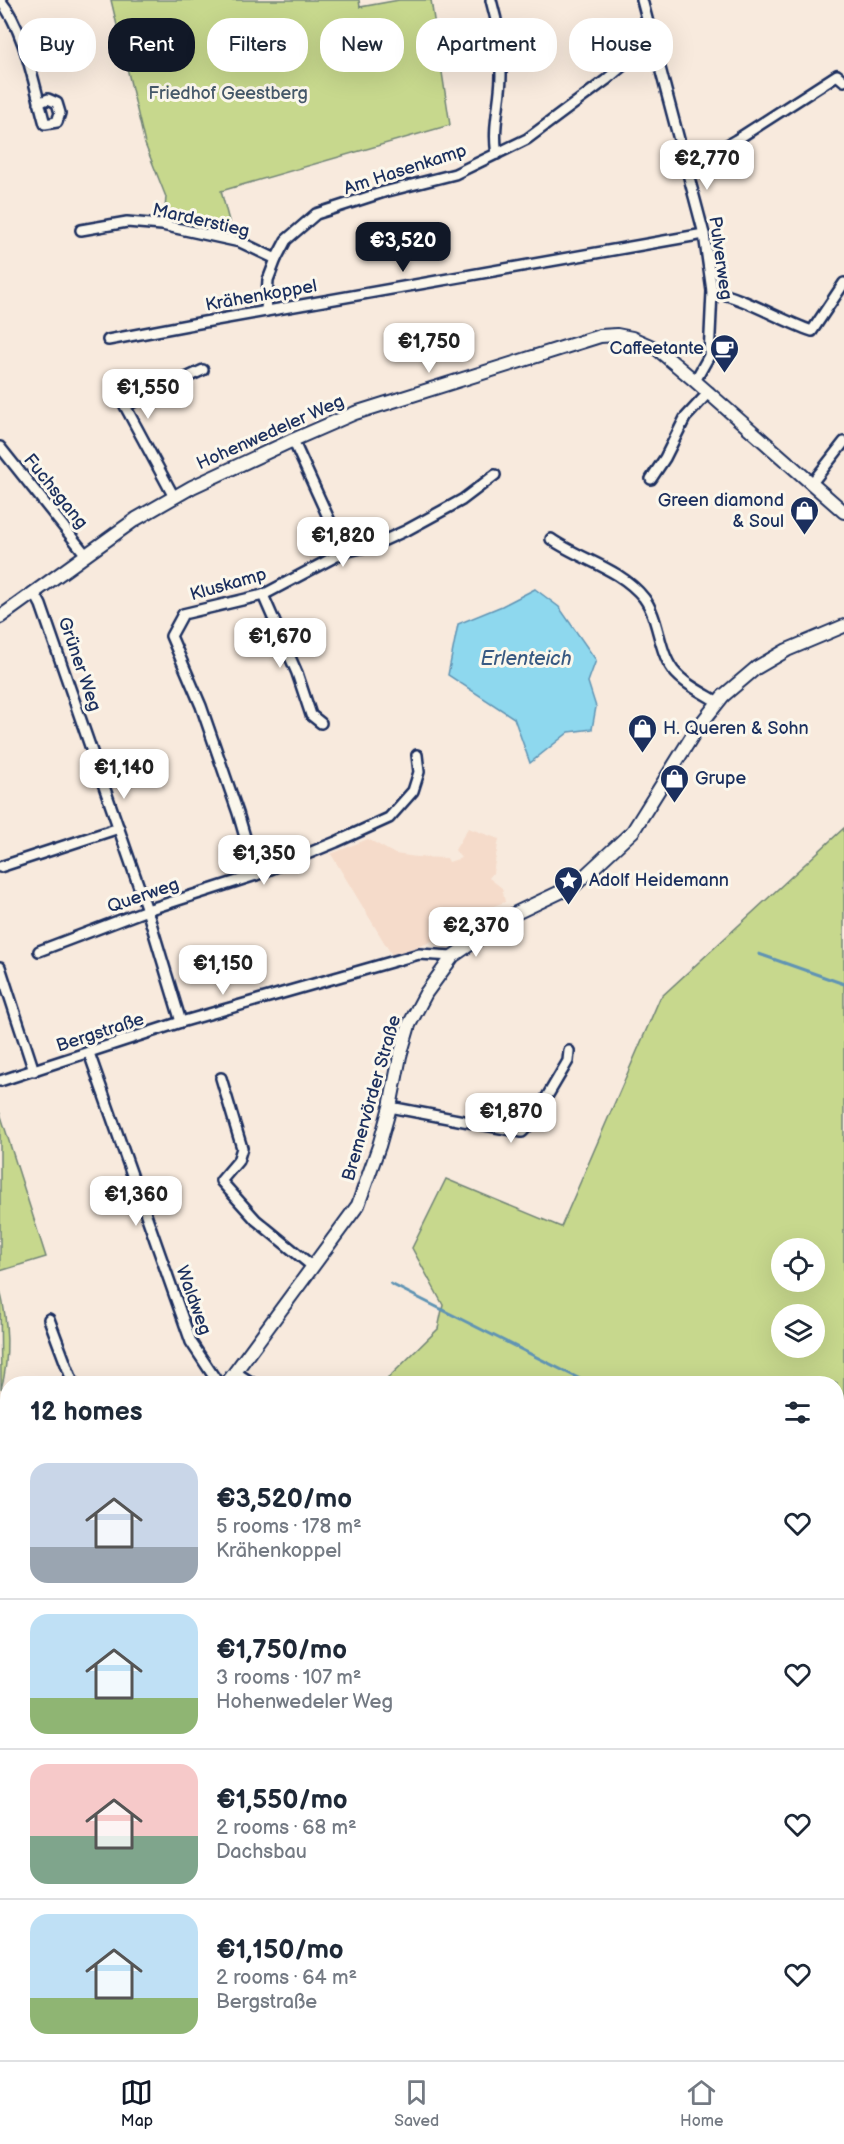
<!DOCTYPE html>
<meta charset="utf-8">
<style>
:root{--surface:#fff;--page:#f2f2f3;--text:#1f2937;--muted:#747a83;--line:#e0e1e3;--accent:#111827}
body{margin:0;font-family:"Balsamiq Sans",sans-serif;background:var(--page);color:var(--text);height:100vh;display:flex;flex-direction:column;font-size:22px;white-space:nowrap}
*{box-sizing:border-box;margin:0}
p{font-size:20px;color:var(--muted)}
.icon{flex:none;width:33px;height:33px;fill:none;stroke:currentColor;stroke-width:2;stroke-linecap:round;stroke-linejoin:round}
.map{position:relative;flex:1;overflow:hidden}
.side{position:absolute;left:0px;top:1376px;width:844px;height:686px;display:flex;flex-direction:column;background:var(--surface);border-radius:24px 24px 0 0;box-shadow:0 6px 24px #0002}
.side>*{flex:none}
.hud{position:absolute;left:18px;top:18px;width:808px;height:54px;display:flex;gap:12px}
.tools{position:absolute;left:771px;top:1238px;display:grid;gap:12px}
.tools a{display:grid;place-items:center;width:54px;height:54px;border-radius:50%;background:var(--surface);box-shadow:0 6px 24px #0002;font-size:30px}
.price{position:absolute;translate:-50% -51px;padding:0 14px;border-radius:12px;background:#fff;color:#222;font-size:20px;line-height:39px;filter:drop-shadow(0 2px 3px #0008)}
.price::after{content:'';position:absolute;left:50%;top:36px;width:18px;height:14px;margin-left:-9px;background:inherit;clip-path:polygon(0 0,100% 0,50% 100%)}
.price.active{background:var(--accent);color:#fff}
ul{padding:0;list-style:none}
li{display:flex;align-items:center;gap:18px;height:150px;padding:0 30px}
li+li{border-top:2px solid var(--line)}
li span{display:grid;place-items:center;flex:none;width:168px;height:120px;border-radius:18px;color:#555}
li>.icon{margin-inline-start:auto}
span .icon{width:72px;height:72px;fill:#fffc;stroke-width:1}
li b{font-size:26px}
h2{display:flex;justify-content:space-between;align-items:center;height:72px;padding:0 30px;font-size:26px}
.tag{padding:0 21px;border-radius:24px;background:var(--surface);box-shadow:0 6px 24px #0002;font-size:21px;line-height:54px}
.tag.active{background:var(--accent);color:#fff}
.dock{display:flex;justify-content:space-around;align-items:center;height:84px;border-top:2px solid var(--line);background:var(--surface);font-size:16px;color:var(--muted)}
.dock a{display:grid;justify-items:center;gap:3px}
.dock .active{color:var(--accent)}
.map>svg:first-child{display:block}
.built{fill:#f5dbca}
.green{fill:#c7d88d;stroke:#718476;stroke-width:1.5;fill-rule:evenodd}
.water{fill:#8ed8ee;stroke:#6094b4;stroke-width:1.5}
.lines{fill:none;stroke-linecap:round;stroke-linejoin:round}
.stream{stroke:#6094b4;stroke-width:3}
.river{stroke:#8ed8ee;stroke-width:18}
.street-casing{stroke:#1b2f5e;stroke-width:14}
.secondary-casing{stroke:#1b2f5e;stroke-width:16}
.street{stroke:#fbf7ec;stroke-width:9}
.secondary{stroke:#fbf7ec;stroke-width:12}
.rail{stroke:#1b2f5e;stroke-width:3}
.labels{text-anchor:middle;stroke-width:6;stroke-linejoin:round;paint-order:stroke}
.park-label{font-size:18px;fill:#46596a;stroke:#fbf7ec}
.street-label{font-size:18px;fill:#1b2f5e;stroke:#fbf7ec}
.poi-label{font-size:18px;fill:#1b2f5e;stroke:#fbf7ec;text-anchor:start}
.water-label{font-size:20px;font-style:italic;fill:#385982;stroke:#fbf7ec}
</style>
<div class="map">
<svg width="844" height="2060" viewBox="0 0 844 2060">
<rect width="100%" height="100%" fill="#f8eadd"/>
<filter id="ink" filterUnits="userSpaceOnUse"><feTurbulence type="fractalNoise" baseFrequency=".0167" numOctaves="2"/><feDisplacementMap in="SourceGraphic" scale="12" xChannelSelector="R" yChannelSelector="G"/><feConvolveMatrix kernelMatrix="1 2 1 2 8 2 1 2 1" color-interpolation-filters="sRGB"/></filter>
<g filter="url(#ink)">
<!-- built -->
<polygon class="built" points="468,828 499,839 493,873 489,878 502,888 505,902 482,910 430,942 393,957 331,854 368,839 395,854 417,857 447,858 449,862 461,858 455,850"/>
<!-- green -->
<g class="green">
<polygon points="111,0 359,0 360,7 399,0 431,0 450,125 221,191 233,236 194,226 164,221 166,197 145,144"/>
<path d="M844,828V2060H230L231,2054H837V1383H383L438,1329L443,1305L412,1248L446,1179L561,1227L660,998ZM782,1248H814V1281H782ZM782,1314H814V1347H782Z"/>
<polygon points="0,1113 46,1257 0,1271"/>
<path d="M0,1290C8,1321 10,1359 1,1389Z"/>
<polygon points="0,1876 8,1876 7,1947 0,1948"/>
</g>
<!-- water -->
<polygon class="water" points="535,589 559,607 596,660 588,682 596,707 592,729 569,732 530,763 514,718 448,675 458,624 502,606"/>
<g class="lines">
<!-- stream -->
<g class="stream">
<polyline points="759,954 844,984"/>
<polyline points="391,1284 588,1383"/>
</g>
<!-- river -->
<g class="river">
<polyline points="837,1427 844,1425"/>
<polyline points="837,1605 844,1608"/>
<polyline points="731,2054 759,2060"/>
<polyline points="416,2060 427,2054"/>
</g>
<defs>
<g id="street">
<path d="M0,0C25,30 34,86 45,124L57,122L60,113L57,103L48,99L39,103"/>
<path d="M491,0C498,24 502,49 501,75C501,101 492,127 497,154"/>
<polyline points="642,0 704,234 712,291 709,356 695,381"/>
<polyline points="687,168 736,140 837,75 844,81"/>
<polyline points="81,230 127,222 162,225 240,242 276,259"/>
<path d="M712,291C747,299 778,319 812,331L844,283"/>
<polyline points="266,311 268,280 276,259 286,240 316,214 384,192 455,174 527,139 606,80 653,40"/>
<polyline points="108,340 193,324 704,234"/>
<polyline points="293,440 344,552"/>
<polyline points="0,447 86,555"/>
<polyline points="651,479 665,458 685,418 709,392"/>
<polyline points="812,483 844,442"/>
<polyline points="174,497 125,406 203,370"/>
<path d="M551,539C581,560 620,568 644,598C659,618 658,650 673,670C684,684 703,693 718,702"/>
<polyline points="34,592 41,605 147,910 181,1022"/>
<polyline points="263,595 297,673 311,715 321,723"/>
<polyline points="0,867 119,828"/>
<polyline points="256,875 238,813 201,706 171,636 183,614 263,595 344,552 374,545 407,530 462,500 495,475"/>
<polyline points="39,951 147,910 256,875 336,842 389,818 413,791 419,772 417,755"/>
<polyline points="0,967 34,1071"/>
<polyline points="89,1053 191,1342 218,1383"/>
<polyline points="221,1078 242,1148 238,1161 221,1181 256,1220 312,1266"/>
<polyline points="0,1081 181,1022 419,954 453,956"/>
<polyline points="390,1107 522,1132 532,1122 568,1061 569,1051"/>
<polyline points="49,1319 73,1383"/>
<polyline points="235,1372 252,1383"/>
<polyline points="0,1419 8,1443"/>
<polyline points="0,1628 8,1630"/>
<polyline points="0,1802 8,1793"/>
<polyline points="0,1950 8,1949"/>
</g>
<g id="secondary">
<polyline points="0,617 136,519 192,487 293,440 355,413 600,336 617,335 632,338 657,349 695,381 844,512"/>
<polyline points="227,1383 358,1205 379,1146 390,1107 400,1056 409,1025 426,993 453,956 516,913 575,885 633,831 696,730 723,696 756,668 787,650 844,626"/>
<polyline points="0,1659 8,1653"/>
</g>
</defs>
<!-- street casing -->
<use href="#street" class="street-casing"/>
<!-- secondary casing -->
<use href="#secondary" class="secondary-casing"/>
<!-- street -->
<use href="#street" class="street"/>
<!-- secondary -->
<use href="#secondary" class="secondary"/>
<!-- rail -->
<g class="rail">
<polyline points="837,1863 844,1863"/>
<polyline points="0,1923 8,1923"/>
</g>
</g>
</g>
<!-- icons -->
<defs>
<symbol id="cafe-pin" viewBox="-11 -11 22 30"><path d="M0 17L-7.5 6A9.5 9.5 0 1 1 7.5 6Z" fill="#1b2f5e" stroke="#fbf7ec"/><path d="M-5.5-4.5H6V0H3Q3 3.5 0 3.5H-2.5Q-5.5 3.5-5.5 0ZM3-3.2v2h1.7v-2ZM-6 4.5H4V6H-6Z" fill="#fff"/></symbol>
<symbol id="shop-pin" viewBox="-11 -11 22 30"><path d="M0 17L-7.5 6A9.5 9.5 0 1 1 7.5 6Z" fill="#1b2f5e" stroke="#fbf7ec"/><path d="M-5-2.5h2.3a2.7 3.5 0 0 1 5.4 0H5L5.5 6h-11ZM-1.5-2.5h3a1.5 2.3 0 0 0-3 0Z" fill="#fff"/></symbol>
<symbol id="sight-pin" viewBox="-11 -11 22 30"><path d="M0 17L-7.5 6A9.5 9.5 0 1 1 7.5 6Z" fill="#1b2f5e" stroke="#fbf7ec"/><path d="M0-6L1.8-2.2L6-1.7L2.9 1.2L3.7 5.4L0 3.3L-3.7 5.4L-2.9 1.2L-6-1.7L-1.8-2.2Z" fill="#fff"/></symbol>
</defs>
<g fill-rule="evenodd">
<use href="#cafe-pin" x="708" y="332" width="33" height="45"/>
<use href="#shop-pin" x="788" y="494" width="33" height="45"/>
<use href="#shop-pin" x="626" y="712" width="33" height="45"/>
<use href="#shop-pin" x="658" y="762" width="33" height="45"/>
<use href="#sight-pin" x="552" y="864" width="33" height="45"/>
</g>
<g class="labels">
<!-- park labels -->
<g class="park-label">
<text x="228" y="99">Friedhof Geestberg</text>
</g>
<!-- street labels -->
<g class="street-label">
<text transform="translate(405 169) rotate(-18)" y="6">Am Hasenkamp</text>
<text transform="translate(201 220) rotate(13)" y="6">Marderstieg</text>
<text transform="translate(721 258) rotate(82)" y="6">Pulverweg</text>
<text transform="translate(261 295) rotate(-10)" y="6">Krähenkoppel</text>
<text transform="translate(270 432) rotate(-24)" y="6">Hohenwedeler Weg</text>
<text transform="translate(56 491) rotate(51)" y="6">Fuchsgang</text>
<text transform="translate(228 584) rotate(-16)" y="6">Kluskamp</text>
<text transform="translate(80 664) rotate(71)" y="6">Grüner Weg</text>
<text transform="translate(143 895) rotate(-19)" y="6">Querweg</text>
<text transform="translate(100 1032) rotate(-18)" y="6">Bergstraße</text>
<text transform="translate(371 1098) rotate(-74)" y="6">Bremervörder Straße</text>
<text transform="translate(194 1300) rotate(70)" y="6">Waldweg</text>
</g>
<!-- poi labels -->
<g class="poi-label">
<text x="704" y="354" text-anchor="end">Caffeetante</text>
<text x="784" y="506" text-anchor="end">Green diamond<tspan x="784" dy="21">&amp; Soul</tspan></text>
<text x="663" y="734">H. Queren &amp; Sohn</text>
<text x="695" y="784">Grupe</text>
<text x="589" y="886">Adolf Heidemann</text>
</g>
<!-- water labels -->
<g class="water-label">
<text x="526" y="665">Erlenteich</text>
</g>
</g>
</svg>
<div class="tools">
<a><svg class="icon" aria-label="locate" viewBox="0 0 24 24"><circle cx="12" cy="12" r="6"/><path d="M12 2v4M12 18v4M2 12h4M18 12h4"/></svg></a>
<a><svg class="icon" aria-label="layers" viewBox="0 0 24 24"><path d="M12 4l9 5-9 5-9-5zM3 14l9 5 9-5"/></svg></a>
</div>
<b class="price" style="left:707px;top:191px">€2,770</b>
<b class="price active" style="left:403px;top:273px">€3,520</b>
<b class="price" style="left:429px;top:374px">€1,750</b>
<b class="price" style="left:148px;top:420px">€1,550</b>
<b class="price" style="left:343px;top:568px">€1,820</b>
<b class="price" style="left:280px;top:669px">€1,670</b>
<b class="price" style="left:124px;top:800px">€1,140</b>
<b class="price" style="left:264px;top:886px">€1,350</b>
<b class="price" style="left:476px;top:958px">€2,370</b>
<b class="price" style="left:223px;top:996px">€1,150</b>
<b class="price" style="left:511px;top:1144px">€1,870</b>
<b class="price" style="left:136px;top:1227px">€1,360</b>
<div class="hud">
<a class="tag">Buy</a>
<a class="tag active">Rent</a>
<a class="tag">Filters</a>
<a class="tag">New</a>
<a class="tag">Apartment</a>
<a class="tag">House</a>
</div>
<section class="side">
<h2>12 homes<svg class="icon" aria-label="filters" viewBox="0 0 24 24"><path d="M4 7h16M4 17h16"/><circle cx="9" cy="7" r="2"/><circle cx="15" cy="17" r="2"/></svg></h2>
<ul>
<li><span style="background:linear-gradient(#c9d6e8 70%,#9aa5b1 0)"><svg class="icon" aria-label="home" viewBox="0 0 24 24"><path d="M3 11l9-7 9 7M6 9v11h12V9"/></svg></span><div><b>€3,520/mo</b><p>5 rooms · 178 m²</p><p>Krähenkoppel</p></div><svg class="icon" aria-label="heart" viewBox="0 0 24 24"><path d="M12 20l-8-8c-3-5 5-10 8-4 3-6 11-1 8 4z"/></svg></li>
<li><span style="background:linear-gradient(#bfe0f5 70%,#8fb573 0)"><svg class="icon" aria-label="home" viewBox="0 0 24 24"><path d="M3 11l9-7 9 7M6 9v11h12V9"/></svg></span><div><b>€1,750/mo</b><p>3 rooms · 107 m²</p><p>Hohenwedeler Weg</p></div><svg class="icon" aria-label="heart" viewBox="0 0 24 24"><path d="M12 20l-8-8c-3-5 5-10 8-4 3-6 11-1 8 4z"/></svg></li>
<li><span style="background:linear-gradient(#f6c9c9 60%,#7fa58c 0)"><svg class="icon" aria-label="home" viewBox="0 0 24 24"><path d="M3 11l9-7 9 7M6 9v11h12V9"/></svg></span><div><b>€1,550/mo</b><p>2 rooms · 68 m²</p><p>Dachsbau</p></div><svg class="icon" aria-label="heart" viewBox="0 0 24 24"><path d="M12 20l-8-8c-3-5 5-10 8-4 3-6 11-1 8 4z"/></svg></li>
<li><span style="background:linear-gradient(#bfe0f5 70%,#8fb573 0)"><svg class="icon" aria-label="home" viewBox="0 0 24 24"><path d="M3 11l9-7 9 7M6 9v11h12V9"/></svg></span><div><b>€1,150/mo</b><p>2 rooms · 64 m²</p><p>Bergstraße</p></div><svg class="icon" aria-label="heart" viewBox="0 0 24 24"><path d="M12 20l-8-8c-3-5 5-10 8-4 3-6 11-1 8 4z"/></svg></li>
</ul>
</section>
</div>
<nav class="dock">
<a class="active"><svg class="icon" aria-label="map" viewBox="0 0 24 24"><path d="M3 6l6-2 6 2 6-2v14l-6 2-6-2-6 2zM9 4v14M15 6v14"/></svg>Map</a>
<a><svg class="icon" aria-label="saved" viewBox="0 0 24 24"><path d="M7 4h10v16l-5-4-5 4z"/></svg>Saved</a>
<a><svg class="icon" aria-label="home" viewBox="0 0 24 24"><path d="M3 11l9-7 9 7M6 9v11h12V9"/></svg>Home</a>
</nav>
